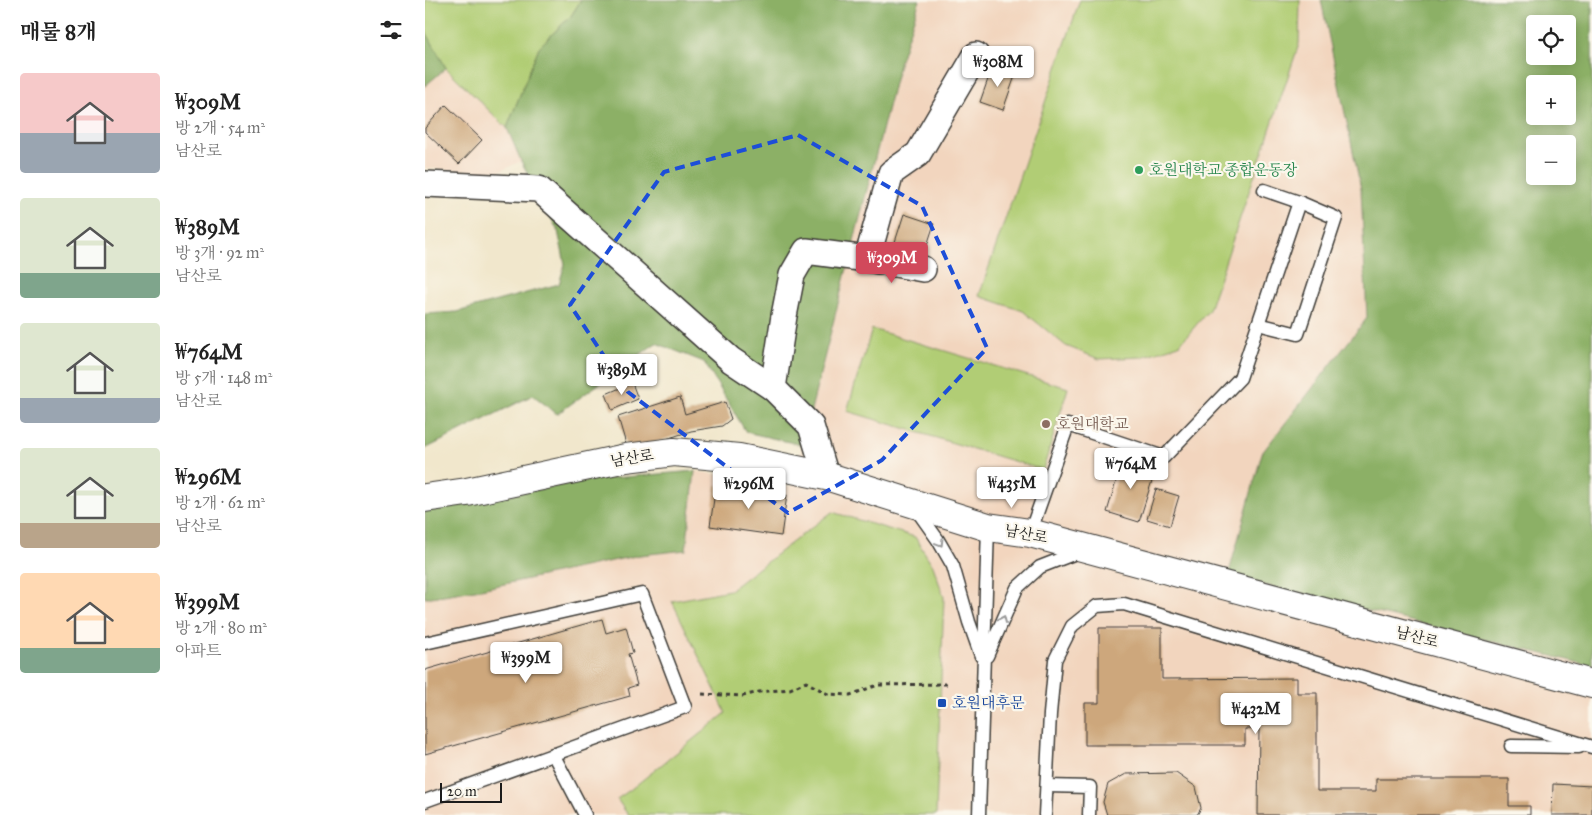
<!DOCTYPE html>
<html lang="ko">
<meta charset="utf-8">
<style>
:root{--surface:#fff;--page:#f2f2f2;--text:#222;--muted:#767676;--accent:#d1495b}
body{margin:0;font-family:"IM FELL Great Primer","Noto Serif KR",serif;background:var(--page);color:var(--text);height:100vh;display:flex;flex-direction:column;font-size:19px;white-space:nowrap}
*{box-sizing:border-box;margin:0}
p{font-size:16px;color:var(--muted)}
.icon{flex:none;width:28px;height:28px;fill:none;stroke:currentColor;stroke-width:2;stroke-linecap:round;stroke-linejoin:round}
.map{position:relative;flex:1;overflow:hidden}
.details{display:flex;flex-direction:column;background:var(--surface);width:425px}
.details>*{flex:none}
.controls{position:absolute;left:1101px;top:15px;display:grid;gap:10px}
.controls a{display:grid;place-items:center;width:50px;height:50px;border-radius:5px;background:var(--surface);box-shadow:0 2px 12px #0003;font-size:25px}
.scale{position:absolute;left:15px;bottom:12px;width:62px;box-sizing:border-box;padding-left:5px;border:2px solid #1c1c1c;border-top:0;font-size:14px;line-height:18px;white-space:nowrap;color:#1c1c1c;-webkit-text-stroke:4px #fbf7ec;paint-order:stroke}
.price{position:absolute;translate:-50% -42px;padding:0 11px;border-radius:5px;background:#fff;color:#222;font-size:16px;line-height:32px;filter:drop-shadow(0 1px 2px #0008)}
.price::after{content:'';position:absolute;left:50%;top:30px;width:15px;height:11px;margin-left:-8px;background:inherit;clip-path:polygon(0 0,100% 0,50% 100%)}
.price.on{background:var(--accent);color:#fff}
ul{padding:0;list-style:none}
li{display:flex;align-items:center;gap:15px;height:125px;padding:0 20px}
li span{display:grid;place-items:center;flex:none;width:140px;height:100px;border-radius:5px;color:#555}
li>.icon{margin-inline-start:auto}
span .icon{width:60px;height:60px;fill:#fffc;stroke-width:1}
li b{font-size:21px}
h2{display:flex;justify-content:space-between;align-items:center;height:60px;padding:0 20px;font-size:21px}
main{display:flex;flex:1;min-height:0}
.map>svg:first-child{display:block}
.built{fill:#f2d5be}
.green{fill:#b1cd74;stroke:#667448}
.forest{fill:#8cb066;stroke:#546641;fill-rule:evenodd}
.building{fill:#cda77b}
.lines{fill:none;stroke-linecap:round;stroke-linejoin:round}
.service-casing{stroke:#3c3a36;stroke-width:15}
.minor-casing{stroke:#3c3a36;stroke-width:28}
.tertiary-casing{stroke:#3c3a36;stroke-width:30}
.path{stroke:#3c3a36;stroke-width:3;stroke-dasharray:4 4;stroke-linecap:butt}
.service{stroke:#fff;stroke-width:12}
.minor{stroke:#fff;stroke-width:25}
.tertiary{stroke:#fff;stroke-width:28}
.oneway{stroke:#999}
.marked{fill:none;stroke:#1d4ed8;stroke-width:4;stroke-dasharray:10 6;stroke-linejoin:round}
.leisure-dot{fill:#2e9e5b;stroke:#fbf7ec;stroke-width:2}
.education-dot{fill:#8d6e63;stroke:#fbf7ec;stroke-width:2}
.transit-dot{fill:#1a4fb4;stroke:#fbf7ec;stroke-width:2}
.labels{text-anchor:middle;stroke-width:4.5;stroke-linejoin:round;paint-order:stroke}
.leisure-label{font-size:15px;fill:#27864d;stroke:#fbf7ec;text-anchor:start}
.education-label{font-size:15px;fill:#785e54;stroke:#fbf7ec;text-anchor:start}
.street-label{font-size:15px;fill:#1c1c1c;stroke:#fbf7ec}
.transit-label{font-size:15px;fill:#164399;stroke:#fbf7ec;text-anchor:start}
</style>
<main>
<section class="details">
<h2>매물 8개<svg class="icon" aria-label="filters" viewBox="0 0 24 24"><path d="M4 7h16M4 17h16"/><circle cx="9" cy="7" r="2"/><circle cx="15" cy="17" r="2"/></svg></h2>
<ul>
<li><span style="background:linear-gradient(#f6c9c9 60%,#9aa5b1 0)"><svg class="icon" aria-label="home" viewBox="0 0 24 24"><path d="M3 11l9-7 9 7M6 9v11h12V9"/></svg></span><div><b>₩309M</b><p>방 2개 · 54 m²</p><p>남산로</p></div></li>
<li><span style="background:linear-gradient(#dfe7d0 75%,#7fa58c 0)"><svg class="icon" aria-label="home" viewBox="0 0 24 24"><path d="M3 11l9-7 9 7M6 9v11h12V9"/></svg></span><div><b>₩389M</b><p>방 3개 · 92 m²</p><p>남산로</p></div></li>
<li><span style="background:linear-gradient(#dfe7d0 75%,#9aa5b1 0)"><svg class="icon" aria-label="home" viewBox="0 0 24 24"><path d="M3 11l9-7 9 7M6 9v11h12V9"/></svg></span><div><b>₩764M</b><p>방 5개 · 148 m²</p><p>남산로</p></div></li>
<li><span style="background:linear-gradient(#dfe7d0 75%,#b9a48a 0)"><svg class="icon" aria-label="home" viewBox="0 0 24 24"><path d="M3 11l9-7 9 7M6 9v11h12V9"/></svg></span><div><b>₩296M</b><p>방 2개 · 62 m²</p><p>남산로</p></div></li>
<li><span style="background:linear-gradient(#ffd9b3 75%,#7fa58c 0)"><svg class="icon" aria-label="home" viewBox="0 0 24 24"><path d="M3 11l9-7 9 7M6 9v11h12V9"/></svg></span><div><b>₩399M</b><p>방 2개 · 80 m²</p><p>아파트</p></div></li>
</ul>
</section>
<div class="map">
<svg width="1167" height="815" viewBox="0 0 1167 815">
<rect width="100%" height="100%" fill="#fbf7ec"/>
<filter id="ink" filterUnits="userSpaceOnUse"><feTurbulence type="fractalNoise" baseFrequency=".02" numOctaves="2"/><feDisplacementMap in="SourceGraphic" scale="10" xChannelSelector="R" yChannelSelector="G"/><feConvolveMatrix kernelMatrix="1 2 1 2 8 2 1 2 1" color-interpolation-filters="sRGB"/></filter>
<filter id="wash" filterUnits="userSpaceOnUse"><feTurbulence type="fractalNoise" baseFrequency=".0096" numOctaves="4" result="noise"/><feDisplacementMap in="SourceGraphic" scale="20" xChannelSelector="R" yChannelSelector="G"/><feGaussianBlur stdDeviation="1.12" result="paint"/><feColorMatrix in="noise" values="0 0 0 0 0 0 0 0 0 0 0 0 0 0 0 0 0 1.4 0 .05"/><feComposite in="paint" operator="in"/></filter>
<g filter="url(#wash)">
<rect width="100%" height="100%" fill="#f1e7cc"/>
<!-- built -->
<g class="built">
<polygon points="495,0 896,0 936,189 942,318 837,453 953,613 1167,666 1167,815 0,815 0,598 56,589 215,555 261,550 270,471 367,486 475,60"/>
<polygon points="21,68 82,128 96,161 69,174 0,168 0,86"/>
</g>
<!-- green -->
<g class="green">
<polygon points="0,0 156,0 146,16 114,47 82,128 21,68 0,30"/>
<polygon points="655,0 875,0 874,44 784,310 754,345 716,357 674,359 641,346 598,311 554,296"/>
<polygon points="447,329 643,388 618,470 422,411"/>
<polygon points="407,512 490,537 508,566 519,597 511,815 203,815 192,799 205,790 301,713 247,601 305,590"/>
</g>
<!-- forest -->
<g class="forest">
<polygon points="156,0 495,0 475,60 377,445 321,432 279,362 231,343 132,414 108,395 0,449 0,314 32,312 134,284 140,264 133,231 96,161 82,128 114,47 146,16"/>
<path d="M896,0H1167V666L803,576L837,453L942,318L936,189ZM1110,24H1142V56H1110ZM1110,84H1142V116H1110ZM1110,144H1142V176H1110Z"/>
<polygon points="0,30 21,68 0,86"/>
<polygon points="270,471 261,550 215,555 56,589 0,598 0,510 165,480"/>
</g>
<g id="blocks">
<!-- building -->
<g class="building">
<polygon points="568,65 591,73 578,110 555,102"/>
<polygon points="21,105 57,140 34,164 0,132 0,128"/>
<polygon points="479,214 509,224 499,255 469,245"/>
<polygon points="207,383 213,399 187,410 181,394"/>
<polygon points="255,397 260,414 300,402 306,419 297,426 266,431 203,451 193,417"/>
<polygon points="698,458 731,468 714,522 682,512"/>
<polygon points="291,485 362,495 356,536 285,526"/>
<polygon points="731,489 754,496 745,526 722,519"/>
<polygon points="177,619 181,633 201,627 208,653 203,654 212,685 203,688 205,696 0,754 0,670"/>
<polygon points="674,628 737,628 737,679 872,678 872,693 892,693 892,791 951,791 951,779 1084,779 1084,806 1105,806 1105,815 833,815 834,729 820,729 820,745 660,745 660,703 674,703"/>
<polygon points="751,773 771,787 776,808 772,815 682,815 678,802 683,784 701,774"/>
<polygon points="1128,784 1167,786 1167,815 1127,815"/>
</g>
</g>
</g>
<g filter="url(#ink)">
<use href="#blocks" fill-opacity="0" stroke="#3c3a36" stroke-width="1"/>
<g class="lines">
<defs>
<g id="service">
<polyline points="833,324 873,334 911,218 874,202 839,190"/>
<polyline points="491,509 513,540 528,566 544,622 556,656"/>
<polyline points="605,533 643,425 739,457 815,378 874,202"/>
<polyline points="0,643 217,594 260,707 0,801"/>
<polyline points="562,656 592,588 615,567 656,551"/>
<polyline points="1086,746 1154,747"/>
<polyline points="128,754 160,815"/>
<polyline points="622,786 665,787 664,815"/>
<polyline points="554,815 563,527"/>
<polyline points="620,815 625,714 630,660 647,626 672,606 699,604 1167,747"/>
</g>
<g id="minor">
<polyline points="0,184 114,189 306,360 348,388"/>
<polyline points="442,259 498,269"/>
<polyline points="401,476 386,426 348,388 359,316 367,275 381,251 442,259 466,173 493,154 551,55"/>
</g>
<polyline id="tertiary" points="0,498 42,492 201,458 249,452 314,458 401,476 563,527 605,533 1167,684"/>
</defs>
<!-- service casing -->
<use href="#service" class="service-casing"/>
<!-- minor casing -->
<use href="#minor" class="minor-casing"/>
<!-- tertiary casing -->
<use href="#tertiary" class="tertiary-casing"/>
<!-- path -->
<polyline class="path" points="277,694 318,696 334,692 365,689 381,682 403,694 425,695 453,685 522,684"/>
<!-- service -->
<use href="#service" class="service"/>
<!-- minor -->
<use href="#minor" class="minor"/>
<!-- tertiary -->
<use href="#tertiary" class="tertiary"/>
</g>
<!-- one-way arrows -->
<defs><path id="oneway-chevron" d="M-2-3.5L2.5 0L-2 3.5" fill="none" stroke-width="1.6" stroke-linecap="round" stroke-linejoin="round" transform="scale(1.25)"/></defs>
<g class="oneway">
<use href="#oneway-chevron" transform="translate(515 543) rotate(59)"/>
<use href="#oneway-chevron" transform="translate(578 619) rotate(-66)"/>
</g>
</g>
<!-- marked area -->
<path class="marked" d="M373,135L497,206L562,348L457,460L363,513L203,392L145,305L239,172Z"/>
<!-- markers -->
<circle class="leisure-dot" cx="714" cy="170" r="5"/>
<circle class="education-dot" cx="621" cy="424" r="5"/>
<rect class="transit-dot" x="512" y="698" width="10" height="10" rx="2.5"/>
<g class="labels">
<!-- leisure labels -->
<g class="leisure-label">
<text x="724" y="175">호원대학교 종합운동장</text>
</g>
<!-- education labels -->
<g class="education-label">
<text x="631" y="429">호원대학교</text>
</g>
<!-- street labels -->
<g class="street-label">
<text transform="translate(207 458) rotate(-9)" y="5">남산로</text>
<text transform="translate(601 534) rotate(11)" y="5">남산로</text>
<text transform="translate(992 637) rotate(15)" y="5">남산로</text>
</g>
<!-- transit labels -->
<g class="transit-label">
<text x="527" y="708">호원대후문</text>
</g>
</g>
</svg>
<div class="controls">
<a><svg class="icon" aria-label="locate" viewBox="0 0 24 24"><circle cx="12" cy="12" r="6"/><path d="M12 2v4M12 18v4M2 12h4M18 12h4"/></svg></a>
<a>+</a>
<a>−</a>
</div>
<div class="scale">20 m</div>
<b class="price" style="left:573px;top:88px">₩308M</b>
<b class="price on" style="left:467px;top:284px">₩309M</b>
<b class="price" style="left:197px;top:396px">₩389M</b>
<b class="price" style="left:706px;top:490px">₩764M</b>
<b class="price" style="left:587px;top:509px">₩435M</b>
<b class="price" style="left:324px;top:510px">₩296M</b>
<b class="price" style="left:101px;top:684px">₩399M</b>
<b class="price" style="left:831px;top:735px">₩432M</b>
</div>
</main>
